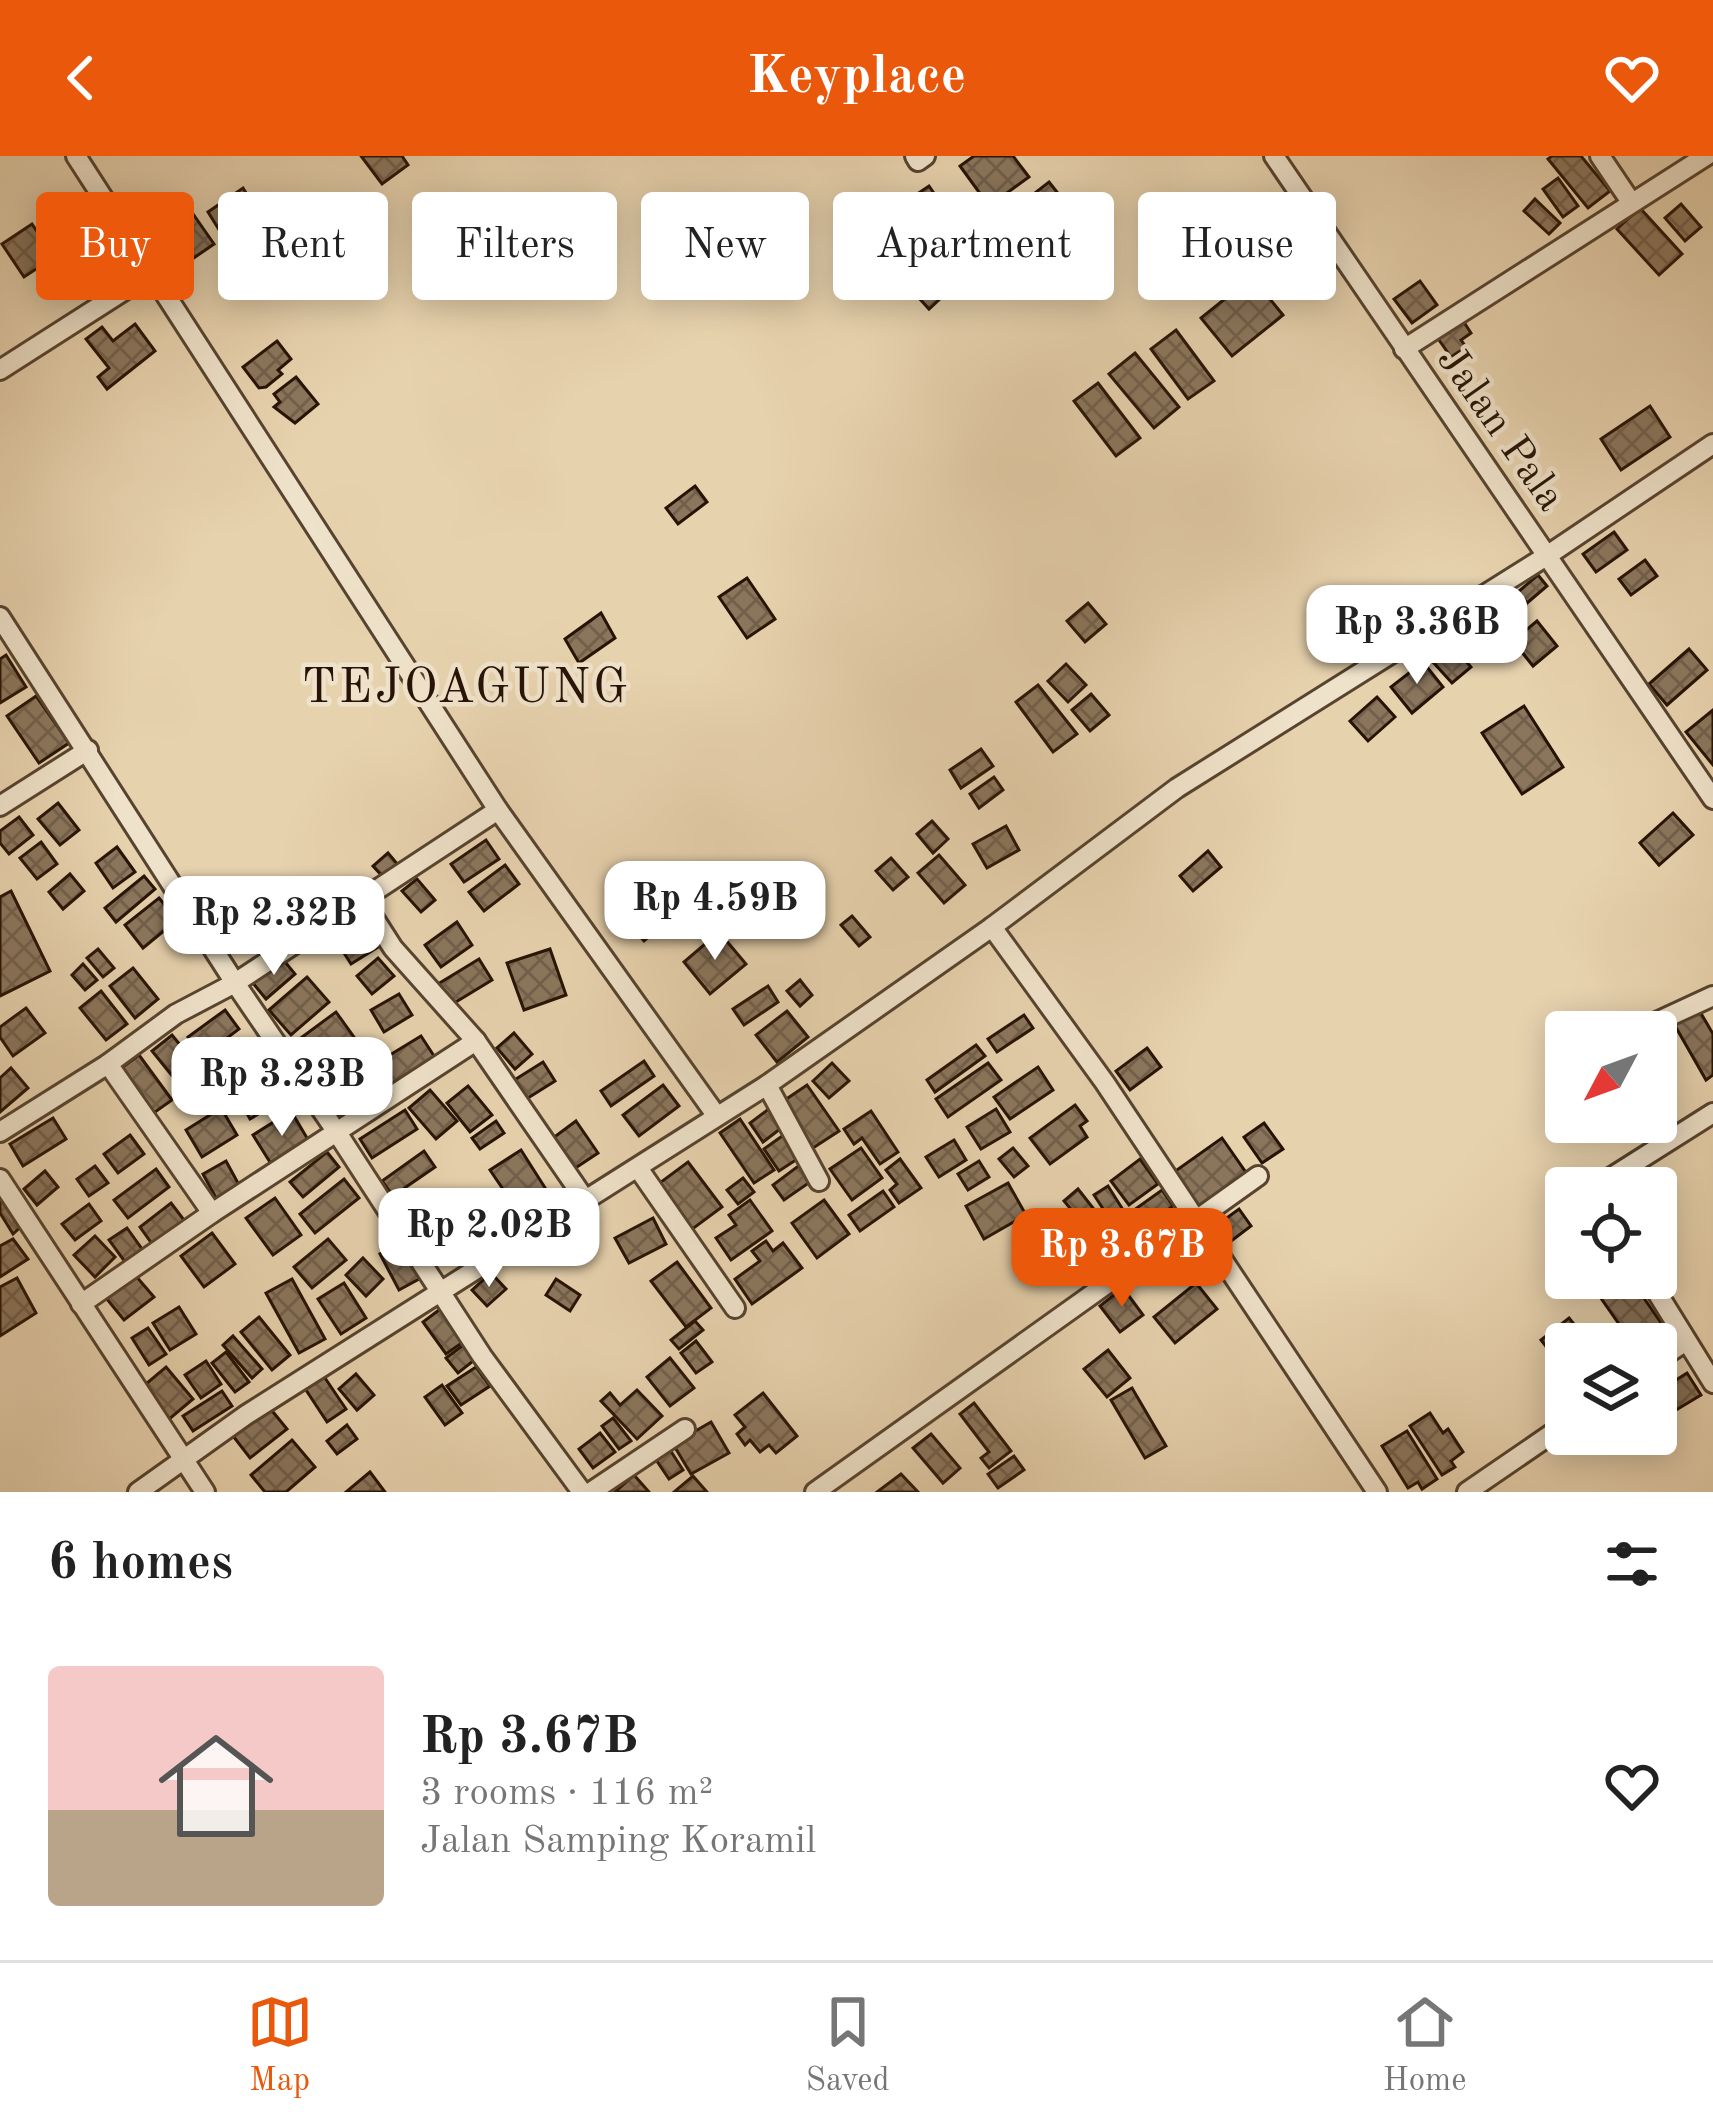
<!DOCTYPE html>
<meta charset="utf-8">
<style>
:root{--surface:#fff;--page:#f2f2f2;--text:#222;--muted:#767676;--line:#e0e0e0;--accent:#ea580c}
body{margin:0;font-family:"Old Standard TT",serif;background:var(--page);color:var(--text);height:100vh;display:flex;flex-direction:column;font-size:45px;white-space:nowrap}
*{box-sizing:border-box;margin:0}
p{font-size:39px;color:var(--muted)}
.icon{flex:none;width:66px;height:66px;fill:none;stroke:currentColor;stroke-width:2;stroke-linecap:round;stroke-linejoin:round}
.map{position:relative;height:1336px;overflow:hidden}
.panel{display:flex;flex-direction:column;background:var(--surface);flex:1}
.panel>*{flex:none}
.guide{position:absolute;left:36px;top:36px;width:1641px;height:108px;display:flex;gap:24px}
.needle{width:78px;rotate:229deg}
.tools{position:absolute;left:1545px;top:855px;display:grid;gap:24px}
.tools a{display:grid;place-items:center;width:132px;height:132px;border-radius:12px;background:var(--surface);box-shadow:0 6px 30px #0003;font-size:60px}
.price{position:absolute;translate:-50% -102px;padding:0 27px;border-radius:24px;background:#fff;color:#222;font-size:39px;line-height:78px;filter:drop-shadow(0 3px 6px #0008)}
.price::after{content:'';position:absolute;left:50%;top:72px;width:36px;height:27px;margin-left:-18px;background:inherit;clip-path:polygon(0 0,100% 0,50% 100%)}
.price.active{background:var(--accent);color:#fff}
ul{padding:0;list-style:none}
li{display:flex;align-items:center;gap:36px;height:300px;padding:0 48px}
li span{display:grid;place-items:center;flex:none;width:336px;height:240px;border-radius:12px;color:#555}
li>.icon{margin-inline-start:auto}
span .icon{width:144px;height:144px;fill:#fffc;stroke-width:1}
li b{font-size:51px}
h2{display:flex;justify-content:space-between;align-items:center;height:144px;padding:0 48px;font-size:51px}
.tag{padding:0 42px;border-radius:12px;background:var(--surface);box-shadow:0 6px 30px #0003;font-size:42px;line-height:108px}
.tag.active{background:var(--accent);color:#fff}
header{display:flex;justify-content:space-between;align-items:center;height:156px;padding:0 48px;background:var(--accent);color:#fff;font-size:54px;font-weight:800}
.tabs{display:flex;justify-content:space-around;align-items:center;height:168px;border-top:3px solid var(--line);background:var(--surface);font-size:33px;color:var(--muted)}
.tabs a{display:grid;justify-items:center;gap:6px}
.tabs .active{color:var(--accent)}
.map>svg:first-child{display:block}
.building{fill:url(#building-cross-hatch);stroke:#271305;stroke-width:3}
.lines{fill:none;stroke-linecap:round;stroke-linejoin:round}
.street-casing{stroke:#57432f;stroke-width:24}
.street{stroke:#efe2ca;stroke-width:18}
.labels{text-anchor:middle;stroke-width:9;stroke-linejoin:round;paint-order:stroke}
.street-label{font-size:42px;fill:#271305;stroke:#efe2ca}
.quarter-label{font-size:48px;letter-spacing:3px;fill:#271305;stroke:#efe2ca}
</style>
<header><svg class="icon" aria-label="back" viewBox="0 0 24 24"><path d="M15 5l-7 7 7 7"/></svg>Keyplace<svg class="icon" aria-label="heart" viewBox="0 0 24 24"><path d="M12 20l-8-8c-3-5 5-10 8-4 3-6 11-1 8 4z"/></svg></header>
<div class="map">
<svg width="1713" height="1336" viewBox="0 0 1713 1336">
<defs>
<pattern id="building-cross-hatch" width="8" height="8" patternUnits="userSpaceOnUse" patternTransform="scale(3)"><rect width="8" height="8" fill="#8b765d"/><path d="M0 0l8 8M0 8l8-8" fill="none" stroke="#72604b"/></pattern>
</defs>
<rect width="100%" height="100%" fill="#e7d2ae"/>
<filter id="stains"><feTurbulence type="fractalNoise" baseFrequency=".00167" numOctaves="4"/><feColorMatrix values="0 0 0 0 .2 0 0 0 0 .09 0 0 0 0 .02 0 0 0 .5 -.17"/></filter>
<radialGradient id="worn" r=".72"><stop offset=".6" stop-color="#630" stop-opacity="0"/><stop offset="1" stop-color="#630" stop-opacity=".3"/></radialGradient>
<!-- building -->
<g class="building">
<polygon points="361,0 402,0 408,9 382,28"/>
<polygon points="974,0 1013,0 1029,21 989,50 960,10"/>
<polygon points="1552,0 1581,0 1610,35 1588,52 1548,3"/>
<polygon points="1558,22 1578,50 1563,61 1543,33"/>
<polygon points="1049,26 1064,45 1036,66 1022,47"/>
<polygon points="929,30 947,56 919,75 901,49"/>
<polygon points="243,32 261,61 226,85 208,56"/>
<polygon points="1535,43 1560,67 1549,78 1524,55"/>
<polygon points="887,46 904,73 877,90 860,63"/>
<polygon points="301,47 318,71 303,83 285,59"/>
<polygon points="1681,48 1701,71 1685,85 1665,62"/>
<polygon points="1064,49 1077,67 1051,87 1038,69"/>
<polygon points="1640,52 1682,98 1659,119 1617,73"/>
<polygon points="191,55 214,88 185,108 178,100 168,107 157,94 167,86 161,77"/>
<polygon points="32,68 54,101 24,121 2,88"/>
<polygon points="1078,70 1092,87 1067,107 1053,90"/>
<polygon points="1094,88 1111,107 1081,132 1065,113"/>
<polygon points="927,96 956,128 929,153 900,121"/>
<polygon points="1252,121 1283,159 1232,200 1201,162"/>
<polygon points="1420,125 1437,149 1412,167 1394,143"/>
<polygon points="1460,160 1471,177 1461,184 1466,191 1451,201 1434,177"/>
<polygon points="135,168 155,195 107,233 98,221 109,212 86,183 102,171 113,185"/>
<polygon points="1176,174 1214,225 1188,243 1151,193"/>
<polygon points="277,185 291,203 278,214 282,218 266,231 259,232 243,211"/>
<polygon points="1135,197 1179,251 1154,272 1109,218"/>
<polygon points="296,221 318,248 295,267 274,251 280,246 274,238"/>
<polygon points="1098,227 1140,282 1116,300 1074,245"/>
<polygon points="1650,250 1670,281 1621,314 1601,283"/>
<polygon points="695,330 707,346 678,368 666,352"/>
<polygon points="1614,376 1627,394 1596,416 1583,398"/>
<polygon points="1645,404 1657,420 1631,439 1619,423"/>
<polygon points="1538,419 1547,430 1527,447 1518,436"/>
<polygon points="747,422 775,463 747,482 719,441"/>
<polygon points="1088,447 1106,468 1085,486 1067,465"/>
<polygon points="601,457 615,482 579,507 565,483"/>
<polygon points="1537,465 1557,490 1533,510 1513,485"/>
<polygon points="1452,489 1471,511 1452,527 1433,506"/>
<polygon points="1689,493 1707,514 1667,549 1649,528"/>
<polygon points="6,499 26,531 0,547 0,503"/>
<polygon points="1423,506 1443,531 1412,557 1391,531"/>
<polygon points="1066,508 1086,529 1068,546 1048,525"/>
<polygon points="1038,529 1077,578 1053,596 1016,546"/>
<polygon points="1091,538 1109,559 1090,575 1072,554"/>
<polygon points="36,540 69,587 39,607 7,560"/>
<polygon points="1377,541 1395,561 1368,585 1350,565"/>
<polygon points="1524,550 1563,611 1522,638 1482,577"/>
<polygon points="1713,554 1713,609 1686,576"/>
<polygon points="981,593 993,610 961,632 950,614"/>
<polygon points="994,621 1003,634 979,652 970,638"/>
<polygon points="58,647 79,674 60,689 38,663"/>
<polygon points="1673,657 1693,679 1659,709 1640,687"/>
<polygon points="19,661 33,679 9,698 0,687 0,675"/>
<polygon points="932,665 948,683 933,697 917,678"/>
<polygon points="1006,670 1019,694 987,712 973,688"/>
<polygon points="486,684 499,703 464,726 451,708"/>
<polygon points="41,686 57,708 37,723 20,702"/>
<polygon points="117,691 135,716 113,732 96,707"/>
<polygon points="1208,695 1221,711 1193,735 1180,720"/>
<polygon points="388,697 399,710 384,722 373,710"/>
<polygon points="939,699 965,729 944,747 918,717"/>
<polygon points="891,702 908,721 893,734 876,715"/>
<polygon points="505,709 519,728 484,755 469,736"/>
<polygon points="70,718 84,735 63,753 49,736"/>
<polygon points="144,720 155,733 116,766 105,752"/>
<polygon points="417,723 435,744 421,756 402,735"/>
<polygon points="644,728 673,760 644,785 616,752"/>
<polygon points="11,735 50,815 0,840 0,741"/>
<polygon points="159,742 177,764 143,792 125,769"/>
<polygon points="852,760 870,781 859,790 841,769"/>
<polygon points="457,766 472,789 441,811 425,789"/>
<polygon points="364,769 378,791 351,808 337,786"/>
<polygon points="719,776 746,808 710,838 684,806"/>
<polygon points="98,793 114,812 103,821 87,802"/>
<polygon points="550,793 566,839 524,854 507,807"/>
<polygon points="281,801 295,818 266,843 252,826"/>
<polygon points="378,802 394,820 372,838 357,820"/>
<polygon points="479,803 492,824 451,849 438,828"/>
<polygon points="83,808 97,824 85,834 72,819"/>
<polygon points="133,812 158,843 135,862 110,830"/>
<polygon points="307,821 329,846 291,879 269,854"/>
<polygon points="800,824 812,839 800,850 787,835"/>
<polygon points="768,830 778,846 744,869 733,853"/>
<polygon points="101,835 127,868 106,884 80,852"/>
<polygon points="399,838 412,859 384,876 371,854"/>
<polygon points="26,852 45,877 13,900 0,881 0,871"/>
<polygon points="225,854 239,873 203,900 188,881"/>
<polygon points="1699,854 1713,878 1713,919 1706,924 1674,868"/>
<polygon points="787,855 808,881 777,906 756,879"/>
<polygon points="336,856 356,884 315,914 294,887"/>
<polygon points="1024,859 1033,872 997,896 988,883"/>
<polygon points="514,877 532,898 515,913 497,892"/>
<polygon points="172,879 206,921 186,937 152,895"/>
<polygon points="421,880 436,903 377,940 362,916"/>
<polygon points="976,889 985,900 935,936 927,924"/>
<polygon points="256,892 268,913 235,934 222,914"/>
<polygon points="1147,892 1161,911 1130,934 1116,915"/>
<polygon points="139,899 172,944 148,961 116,916"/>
<polygon points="644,905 654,920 611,950 601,935"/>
<polygon points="543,906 555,925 520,947 508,928"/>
<polygon points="832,907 849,925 829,942 813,925"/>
<polygon points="988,907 1001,924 948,961 936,943"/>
<polygon points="348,910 371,943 343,963 320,931"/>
<polygon points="1038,911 1053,934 1010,963 994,941"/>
<polygon points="11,912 28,932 0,956 0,922"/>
<polygon points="275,924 285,942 250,963 240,945"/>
<polygon points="663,929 679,950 639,980 623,959"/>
<polygon points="807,929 839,975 813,992 782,946"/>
<polygon points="468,930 492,959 470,976 447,947"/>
<polygon points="430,934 457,965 436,983 409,952"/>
<polygon points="1075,949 1087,965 1080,970 1087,981 1050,1008 1030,982"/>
<polygon points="221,952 237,979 202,1001 186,974"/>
<polygon points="770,952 784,970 763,986 750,967"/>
<polygon points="996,953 1010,976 981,993 967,971"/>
<polygon points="405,954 417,973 372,1002 360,983"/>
<polygon points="291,955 310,987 273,1011 253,979"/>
<polygon points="871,955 898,996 880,1008 862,982 854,988 844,973"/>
<polygon points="53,962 66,983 23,1010 10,988"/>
<polygon points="740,963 774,1014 754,1027 720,977"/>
<polygon points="496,965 504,977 480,993 472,982"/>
<polygon points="576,965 598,997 574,1013 553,982"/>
<polygon points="1264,967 1283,993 1262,1007 1244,981"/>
<polygon points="785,978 802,1000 779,1015 764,993"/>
<polygon points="130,979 144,998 118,1017 104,998"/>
<polygon points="1222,982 1247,1018 1199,1052 1174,1016"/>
<polygon points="954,984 966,1004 939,1021 926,1001"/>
<polygon points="861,992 882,1022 852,1044 830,1013"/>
<polygon points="1013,992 1028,1010 1014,1021 999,1003"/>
<polygon points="521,994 549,1038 519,1057 490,1014"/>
<polygon points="424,995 435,1011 393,1040 382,1025"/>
<polygon points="327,996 339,1011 303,1041 290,1026"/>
<polygon points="900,1003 921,1032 899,1047 890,1034 897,1028 886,1014"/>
<polygon points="1140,1003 1158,1028 1129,1049 1111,1025"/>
<polygon points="226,1005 239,1029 216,1042 203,1018"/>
<polygon points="979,1005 989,1021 968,1034 958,1018"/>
<polygon points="688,1006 722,1051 691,1074 657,1029"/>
<polygon points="801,1008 813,1024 784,1044 773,1029"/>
<polygon points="95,1010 108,1027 89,1040 77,1023"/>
<polygon points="156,1013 169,1031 128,1062 114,1044"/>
<polygon points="45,1015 58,1031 37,1049 24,1033"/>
<polygon points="743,1022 754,1036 738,1048 727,1034"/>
<polygon points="344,1023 359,1042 315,1077 300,1058"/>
<polygon points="1008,1027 1026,1059 984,1083 966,1050"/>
<polygon points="1108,1030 1132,1068 1119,1077 1094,1039"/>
<polygon points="1078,1033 1093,1052 1079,1063 1064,1045"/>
<polygon points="1162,1034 1173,1050 1146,1070 1134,1054"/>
<polygon points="883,1035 894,1051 860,1075 849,1059"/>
<polygon points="8,1040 24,1068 13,1078 0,1057 0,1046"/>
<polygon points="275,1042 301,1079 273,1099 246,1062"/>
<polygon points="750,1044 772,1075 731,1104 716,1082 736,1069 729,1059"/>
<polygon points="824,1044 849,1078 817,1102 792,1067"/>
<polygon points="171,1047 187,1068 155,1092 140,1071"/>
<polygon points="89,1048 101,1065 75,1084 62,1068"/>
<polygon points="1239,1053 1251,1070 1230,1086 1217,1069"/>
<polygon points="653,1062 666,1088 629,1107 615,1082"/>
<polygon points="127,1072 142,1093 125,1106 109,1084"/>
<polygon points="212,1077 235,1108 204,1131 181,1100"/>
<polygon points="1139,1077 1144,1085 1113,1106 1107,1097"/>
<polygon points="95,1080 115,1101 95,1121 74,1099"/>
<polygon points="13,1083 28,1103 0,1121 0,1090"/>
<polygon points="328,1083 346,1104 312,1132 294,1111"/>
<polygon points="766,1085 773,1095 783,1087 802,1112 752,1148 735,1123 760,1105 752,1095"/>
<polygon points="401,1087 421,1122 399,1134 380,1098"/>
<polygon points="363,1102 383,1123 366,1140 346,1119"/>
<polygon points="677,1106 711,1152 686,1171 651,1125"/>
<polygon points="491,1117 506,1133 487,1150 472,1134"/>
<polygon points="135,1119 154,1141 124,1164 106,1142"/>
<polygon points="17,1122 36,1157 0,1180 0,1131"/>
<polygon points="1614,1122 1630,1122 1668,1177 1652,1188 1633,1188 1596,1135"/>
<polygon points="292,1123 325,1183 299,1197 266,1137"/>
<polygon points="556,1123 580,1139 570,1155 546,1139"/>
<polygon points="344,1127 366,1162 341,1178 318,1143"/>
<polygon points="1196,1127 1217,1153 1175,1187 1154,1161"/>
<polygon points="1123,1132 1143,1159 1120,1176 1100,1150"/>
<polygon points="179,1151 196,1178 170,1194 153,1167"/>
<polygon points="443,1151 466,1184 446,1198 423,1166"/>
<polygon points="259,1161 290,1199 272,1214 241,1176"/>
<polygon points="1569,1162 1590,1188 1566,1188 1566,1216 1541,1184"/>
<polygon points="695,1165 703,1174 679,1193 671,1184"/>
<polygon points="148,1172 166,1198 149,1209 132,1182"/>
<polygon points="233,1180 262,1213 252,1222 223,1189"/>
<polygon points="696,1185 712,1206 696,1217 681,1197"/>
<polygon points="466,1187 477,1202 458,1217 446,1202"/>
<polygon points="1108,1194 1130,1222 1107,1241 1084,1213"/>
<polygon points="226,1196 249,1226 235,1236 212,1207"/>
<polygon points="670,1202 694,1232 670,1250 647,1221"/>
<polygon points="206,1205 221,1228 201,1242 185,1219"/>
<polygon points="166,1211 193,1243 167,1265 140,1233"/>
<polygon points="476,1211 490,1230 461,1249 447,1230"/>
<polygon points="1687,1217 1701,1239 1671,1257 1657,1236"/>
<polygon points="356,1218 374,1239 357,1254 339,1233"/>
<polygon points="323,1219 346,1253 327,1266 304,1231"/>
<polygon points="442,1229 462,1257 445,1269 425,1241"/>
<polygon points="1132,1232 1166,1290 1145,1302 1111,1244"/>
<polygon points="637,1234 662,1260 637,1283 601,1245 610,1237 620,1249"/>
<polygon points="222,1235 232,1250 193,1275 183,1260"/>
<polygon points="763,1237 797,1280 776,1297 769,1289 760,1296 750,1284 745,1289 737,1278 745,1271 735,1259"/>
<polygon points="974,1247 1011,1295 989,1312 981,1302 989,1296 960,1258"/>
<polygon points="269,1251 287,1273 250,1302 233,1280"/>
<polygon points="1430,1257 1443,1277 1448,1273 1463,1296 1451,1305 1455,1311 1442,1319 1410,1270"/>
<polygon points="613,1262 631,1285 619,1293 602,1270"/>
<polygon points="711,1266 729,1297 691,1318 673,1288"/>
<polygon points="347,1269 357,1283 337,1298 327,1285"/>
<polygon points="1407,1275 1437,1323 1422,1333 1418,1326 1408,1332 1382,1290"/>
<polygon points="600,1277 615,1296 593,1312 579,1293"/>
<polygon points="931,1278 960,1312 943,1327 913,1292"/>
<polygon points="661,1280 683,1314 669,1323 646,1289"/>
<polygon points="292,1284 315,1311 286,1336 265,1336 251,1319"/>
<polygon points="1014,1300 1024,1314 998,1332 988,1318"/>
<polygon points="370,1316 385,1336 346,1336"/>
<polygon points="901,1318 918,1336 877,1336"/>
<polygon points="634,1319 649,1336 615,1336"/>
<polygon points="693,1320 707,1336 674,1336"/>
</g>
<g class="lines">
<defs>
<g id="street">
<polyline points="76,0 498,654 716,959"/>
<polyline points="915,0 918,5 925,0"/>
<polyline points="1274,0 1713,643"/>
<polyline points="1600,0 1631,46"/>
<polyline points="1404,193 1706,0"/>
<polyline points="0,214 150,118"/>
<polyline points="0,461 235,827 336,975 482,1200 582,1336"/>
<polyline points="0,650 88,594"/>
<polyline points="361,742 393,792 476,885 586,1045"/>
<polyline points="992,771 1105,927 1377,1336"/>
<polyline points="1635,876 1713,840"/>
<polyline points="108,908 212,1057"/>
<polyline points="767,929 819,1025"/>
<polyline points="0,976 108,908 176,858 235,827 498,654"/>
<polyline points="638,1012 735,1152"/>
<polyline points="0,1023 205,1336"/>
<polyline points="1602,1032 1604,1026 1713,957"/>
<polyline points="1648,1122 1713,1227"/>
<polyline points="81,1148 212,1057 476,885"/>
<polyline points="1656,1205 1686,1185"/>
<polyline points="138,1336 246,1259 767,929 992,771 1177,632 1548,399 1713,288"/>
<polyline points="591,1336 685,1273"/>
<polyline points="815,1336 1258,1020"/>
<polyline points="1467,1336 1566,1268"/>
</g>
</defs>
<!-- street casing -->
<use href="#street" class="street-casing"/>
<!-- street -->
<use href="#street" class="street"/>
</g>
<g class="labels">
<!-- street labels -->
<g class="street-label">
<text transform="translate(1503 271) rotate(55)" y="15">Jalan Pala</text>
</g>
<!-- quarter labels -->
<g class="quarter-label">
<text x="466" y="546">TEJOAGUNG</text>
</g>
</g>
<rect width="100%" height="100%" filter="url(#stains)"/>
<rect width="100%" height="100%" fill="url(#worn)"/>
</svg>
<div class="tools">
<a><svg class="needle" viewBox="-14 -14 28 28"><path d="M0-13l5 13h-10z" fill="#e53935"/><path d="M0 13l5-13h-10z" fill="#767676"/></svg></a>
<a><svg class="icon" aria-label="locate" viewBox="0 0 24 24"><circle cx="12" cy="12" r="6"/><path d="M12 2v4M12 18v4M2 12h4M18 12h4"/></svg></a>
<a><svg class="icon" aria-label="layers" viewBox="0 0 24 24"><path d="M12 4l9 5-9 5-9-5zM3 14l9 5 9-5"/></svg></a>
</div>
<b class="price" style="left:1417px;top:531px">Rp 3.36B</b>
<b class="price" style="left:715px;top:807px">Rp 4.59B</b>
<b class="price" style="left:274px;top:822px">Rp 2.32B</b>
<b class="price" style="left:282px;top:983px">Rp 3.23B</b>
<b class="price" style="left:489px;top:1134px">Rp 2.02B</b>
<b class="price active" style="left:1122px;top:1154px">Rp 3.67B</b>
<div class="guide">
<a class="tag active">Buy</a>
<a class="tag">Rent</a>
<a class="tag">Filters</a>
<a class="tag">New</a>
<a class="tag">Apartment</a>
<a class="tag">House</a>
</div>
</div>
<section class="panel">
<h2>6 homes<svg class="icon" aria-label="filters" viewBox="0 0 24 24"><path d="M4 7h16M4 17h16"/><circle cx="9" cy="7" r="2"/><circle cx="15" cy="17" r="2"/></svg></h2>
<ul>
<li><span style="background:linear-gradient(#f6c9c9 60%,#b9a48a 0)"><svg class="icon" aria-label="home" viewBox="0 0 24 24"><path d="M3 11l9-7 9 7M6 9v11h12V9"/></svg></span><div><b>Rp 3.67B</b><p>3 rooms · 116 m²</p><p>Jalan Samping Koramil</p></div><svg class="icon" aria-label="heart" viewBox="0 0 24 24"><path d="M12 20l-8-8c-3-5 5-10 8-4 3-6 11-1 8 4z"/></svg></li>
</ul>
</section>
<nav class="tabs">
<a class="active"><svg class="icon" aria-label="map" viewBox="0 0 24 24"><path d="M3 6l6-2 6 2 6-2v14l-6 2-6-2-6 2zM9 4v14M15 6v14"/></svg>Map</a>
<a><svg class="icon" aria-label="saved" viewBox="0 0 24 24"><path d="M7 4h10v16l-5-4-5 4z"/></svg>Saved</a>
<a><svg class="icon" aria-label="home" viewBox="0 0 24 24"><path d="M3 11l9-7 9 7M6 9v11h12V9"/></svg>Home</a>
</nav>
